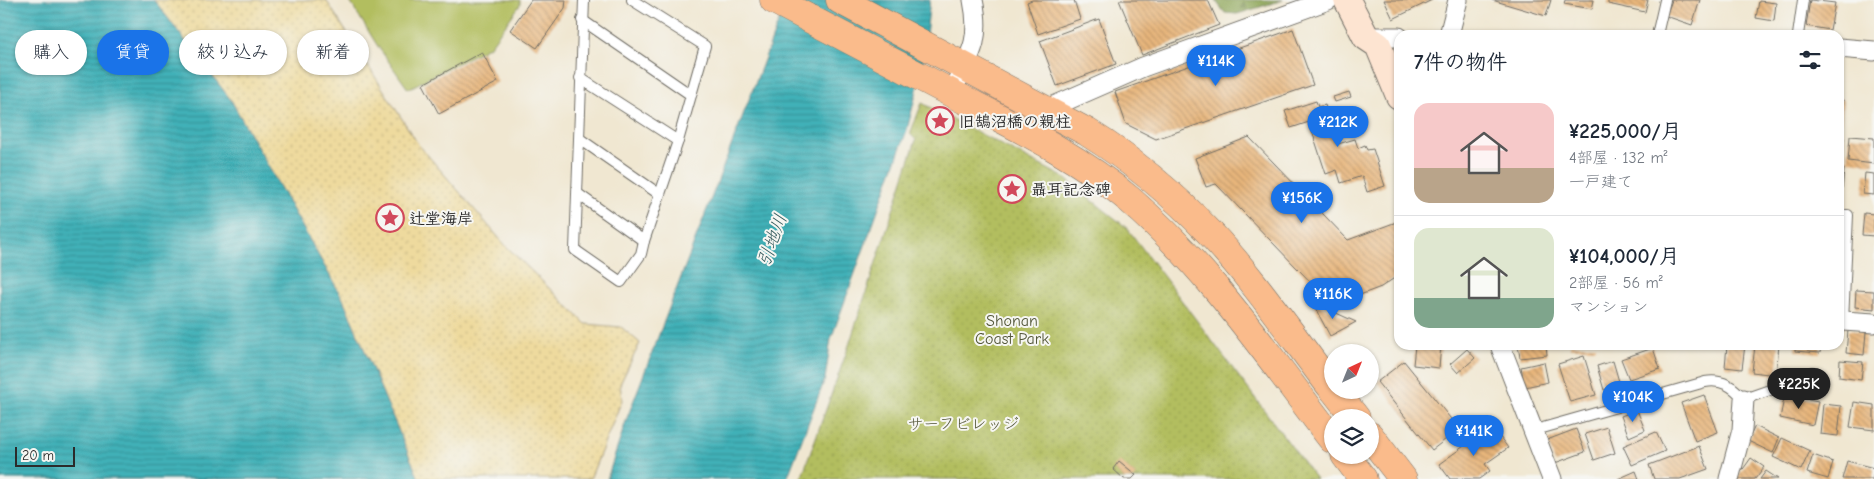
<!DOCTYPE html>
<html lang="ja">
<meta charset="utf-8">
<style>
:root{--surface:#fff;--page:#f6f6f7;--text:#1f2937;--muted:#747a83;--line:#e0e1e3;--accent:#1a73e8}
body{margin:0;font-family:"Comic Neue","Klee One",sans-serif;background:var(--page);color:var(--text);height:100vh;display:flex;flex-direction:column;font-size:19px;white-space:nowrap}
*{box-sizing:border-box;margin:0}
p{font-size:16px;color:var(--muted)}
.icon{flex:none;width:28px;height:28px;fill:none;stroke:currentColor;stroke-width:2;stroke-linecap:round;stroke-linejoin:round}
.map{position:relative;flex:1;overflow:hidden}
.drawer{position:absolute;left:1394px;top:30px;width:450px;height:320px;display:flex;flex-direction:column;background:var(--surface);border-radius:15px;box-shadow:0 1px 4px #0004}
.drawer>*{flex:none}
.top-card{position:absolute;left:15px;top:30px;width:475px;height:45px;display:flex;gap:10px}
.needle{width:32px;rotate:43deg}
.buttons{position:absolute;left:1324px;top:344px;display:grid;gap:10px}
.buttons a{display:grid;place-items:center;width:55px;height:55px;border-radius:50%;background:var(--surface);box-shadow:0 1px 4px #0004;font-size:25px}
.scale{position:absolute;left:15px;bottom:12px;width:60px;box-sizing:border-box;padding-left:5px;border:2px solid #2b2b2b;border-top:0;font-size:14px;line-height:18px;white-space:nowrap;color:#2b2b2b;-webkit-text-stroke:4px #f6f6f2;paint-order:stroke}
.price{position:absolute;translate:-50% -42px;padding:0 11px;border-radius:18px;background:var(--accent);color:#fff;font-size:16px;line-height:32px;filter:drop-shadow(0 1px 2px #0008)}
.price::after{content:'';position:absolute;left:50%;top:30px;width:15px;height:11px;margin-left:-8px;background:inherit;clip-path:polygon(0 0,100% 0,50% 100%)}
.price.current{background:#222;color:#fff}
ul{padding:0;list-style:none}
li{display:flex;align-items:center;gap:15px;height:125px;padding:0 20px}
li+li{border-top:1px solid var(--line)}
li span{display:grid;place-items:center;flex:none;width:140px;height:100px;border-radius:15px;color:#555}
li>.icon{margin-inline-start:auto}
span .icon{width:60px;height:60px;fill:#fffc;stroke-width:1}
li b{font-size:21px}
h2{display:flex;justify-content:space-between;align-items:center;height:60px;padding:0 20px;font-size:21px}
.pill{padding:0 18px;border-radius:22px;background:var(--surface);box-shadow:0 1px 4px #0004;font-size:18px;line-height:45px}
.pill.current{background:var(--accent);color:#fff}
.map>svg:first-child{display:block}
.forest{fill:url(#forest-firs);stroke:#5c6840}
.sand{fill:url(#sand-dots);stroke:#8c8264}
.park{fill:url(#park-dots);stroke:#6e7445}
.pitch{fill:#b2be5f;stroke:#6e7445}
.water{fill:url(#water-rules);stroke:#366e72}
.building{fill:url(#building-back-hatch)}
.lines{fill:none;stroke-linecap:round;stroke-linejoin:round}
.lane-casing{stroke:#706d65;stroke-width:12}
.street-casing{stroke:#706d65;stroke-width:21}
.secondary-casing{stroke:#706d65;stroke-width:28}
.highway-casing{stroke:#706d65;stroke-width:29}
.lane{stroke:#fff;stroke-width:10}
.street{stroke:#fff;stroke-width:19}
.secondary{stroke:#fde4d1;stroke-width:26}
.highway{stroke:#fabb8b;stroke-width:28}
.labels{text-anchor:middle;stroke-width:4;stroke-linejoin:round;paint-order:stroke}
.poi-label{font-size:16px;font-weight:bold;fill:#2b2b2b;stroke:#f6f6f2;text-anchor:start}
.park-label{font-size:16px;fill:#54573b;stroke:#f6f6f2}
.water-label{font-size:18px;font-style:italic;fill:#335a5c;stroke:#f6f6f2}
</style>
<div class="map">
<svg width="1874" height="479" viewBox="0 0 1874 479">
<defs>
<pattern id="forest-firs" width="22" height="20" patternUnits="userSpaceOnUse" patternTransform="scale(1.25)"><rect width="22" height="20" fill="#8da556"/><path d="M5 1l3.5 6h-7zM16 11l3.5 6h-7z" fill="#738747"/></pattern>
<pattern id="sand-dots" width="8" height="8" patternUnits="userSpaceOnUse" patternTransform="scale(1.25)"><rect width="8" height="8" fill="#eeda9e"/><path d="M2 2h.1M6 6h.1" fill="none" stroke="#cb8" stroke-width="1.8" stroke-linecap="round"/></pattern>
<pattern id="park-dots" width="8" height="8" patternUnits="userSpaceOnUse" patternTransform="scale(1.25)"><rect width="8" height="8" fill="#b2be5f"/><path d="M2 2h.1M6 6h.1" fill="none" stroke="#99a353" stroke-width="1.8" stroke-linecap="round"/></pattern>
<pattern id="water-rules" width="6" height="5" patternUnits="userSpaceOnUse" patternTransform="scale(1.25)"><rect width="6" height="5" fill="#41b1b8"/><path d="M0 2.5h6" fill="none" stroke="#379096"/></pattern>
<pattern id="building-back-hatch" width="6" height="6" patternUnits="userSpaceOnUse" patternTransform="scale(1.25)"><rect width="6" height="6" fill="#e8b67c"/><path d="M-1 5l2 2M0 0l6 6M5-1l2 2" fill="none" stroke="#bc9466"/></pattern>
</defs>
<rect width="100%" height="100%" fill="#f6f6f2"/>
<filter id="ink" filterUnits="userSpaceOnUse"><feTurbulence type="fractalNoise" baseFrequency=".02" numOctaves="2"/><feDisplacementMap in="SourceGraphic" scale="10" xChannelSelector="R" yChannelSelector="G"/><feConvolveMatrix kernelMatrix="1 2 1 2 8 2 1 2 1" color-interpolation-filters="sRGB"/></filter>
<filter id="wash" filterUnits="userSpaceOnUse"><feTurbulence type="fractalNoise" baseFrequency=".0096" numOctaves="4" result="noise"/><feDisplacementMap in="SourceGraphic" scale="20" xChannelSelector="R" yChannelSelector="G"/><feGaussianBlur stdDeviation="1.12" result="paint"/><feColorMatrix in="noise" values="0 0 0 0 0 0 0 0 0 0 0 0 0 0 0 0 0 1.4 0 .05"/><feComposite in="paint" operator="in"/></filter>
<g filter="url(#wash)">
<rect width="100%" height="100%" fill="#f0e7d1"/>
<!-- forest -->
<polygon class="forest" points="1215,0 1283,0 1237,14 1225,13"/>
<!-- sand -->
<polygon class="sand" points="154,0 326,0 418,144 506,246 586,324 621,327 640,343 620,384 622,400 590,479 419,479 343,299 231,100"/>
<!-- park -->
<polygon class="park" points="922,103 1063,177 1127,228 1316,479 801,479 848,348 916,140 910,134"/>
<!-- pitch -->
<polygon class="pitch" points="349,0 520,0 520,5 490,46 408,89 377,45"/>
<!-- water -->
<g class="water">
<polygon points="0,0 154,0 231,100 343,299 419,479 0,479"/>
<polygon points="787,0 930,0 922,70 907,130 831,339 825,379 787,479 607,479 627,418"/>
</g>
<g id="blocks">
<!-- building -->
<g class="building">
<polygon points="531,0 566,0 565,8 537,48 510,30"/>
<polygon points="1032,0 1074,0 1080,19 1038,34 1027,2"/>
<polygon points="1119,0 1208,0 1219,25 1142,55"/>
<polygon points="1384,0 1432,0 1393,19"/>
<polygon points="1492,0 1551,0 1546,16"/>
<polygon points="1565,0 1594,0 1592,9 1564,4"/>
<polygon points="1608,0 1648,0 1645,12 1608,4"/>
<polygon points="1672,0 1700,0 1692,25 1666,16"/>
<polygon points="1810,0 1835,3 1830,30 1806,26"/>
<polygon points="1759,1 1776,3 1774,21 1756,18"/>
<polygon points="1099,19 1116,64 1057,86 1040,41"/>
<polygon points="1293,29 1313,85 1156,139 1126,124 1115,92"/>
<polygon points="482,52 498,82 439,114 423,84"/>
<polygon points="1349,92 1351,97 1335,102 1333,97"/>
<polygon points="1839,99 1843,100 1841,123 1839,123"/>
<polygon points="1316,101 1318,107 1325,105 1338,144 1355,139 1358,148 1365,145 1367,150 1373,149 1385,186 1367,192 1362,176 1341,183 1337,170 1326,174 1309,122 1291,128 1285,111"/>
<polygon points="1850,136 1874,138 1874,164 1848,161"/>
<polygon points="1249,137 1348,240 1399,221 1399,275 1381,287 1339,303 1325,297 1216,184 1206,187 1195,158"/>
<polygon points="1839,137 1844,138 1841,162 1839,162"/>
<polygon points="1839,168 1844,169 1842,191 1839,191"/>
<polygon points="1865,173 1874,174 1874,195 1863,194"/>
<polygon points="1864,213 1874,214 1874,236 1862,235"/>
<polygon points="1856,290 1874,291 1874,309 1855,307"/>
<polygon points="1312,302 1356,322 1330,336"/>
<polygon points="1848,330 1866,332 1864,355 1846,353"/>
<polygon points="1415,345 1441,345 1439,368 1413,365"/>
<polygon points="1518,345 1546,345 1547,355 1520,358"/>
<rect x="1570" y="345" width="26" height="3"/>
<polygon points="1727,345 1745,345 1742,369 1725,367"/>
<polygon points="1755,345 1779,345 1776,375 1752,372"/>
<polygon points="1795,345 1821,345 1820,353 1795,351"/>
<polygon points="1653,348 1660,369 1629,379 1621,359"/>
<polygon points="1467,349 1475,358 1458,373 1450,364"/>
<polygon points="1584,356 1596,395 1570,402 1558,364"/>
<polygon points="1840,360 1863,362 1861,380 1839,377"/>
<polygon points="1404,361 1459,429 1432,450 1377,382"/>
<polygon points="1613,361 1620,385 1604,390 1597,366"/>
<polygon points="1544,362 1548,382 1525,387 1521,367"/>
<polygon points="1785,394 1818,401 1813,425 1780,418"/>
<polygon points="1704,395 1718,432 1695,441 1681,403"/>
<polygon points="1854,402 1874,405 1874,430 1850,427"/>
<polygon points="1823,404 1841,406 1838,436 1820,434"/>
<polygon points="1637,410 1645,430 1629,437 1621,416"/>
<polygon points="1492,426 1508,448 1485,464 1490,471 1479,479 1450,479 1439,464"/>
<polygon points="1755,426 1779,438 1773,453 1748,441"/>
<polygon points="1607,427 1615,453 1594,460 1585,434"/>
<polygon points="1576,429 1585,452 1555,463 1547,440"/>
<polygon points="1656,432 1665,451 1632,465 1623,446"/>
<polygon points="1782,438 1810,451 1801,470 1773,457"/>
<polygon points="1699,446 1708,469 1680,479 1654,479 1649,465"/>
<polygon points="1813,455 1833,462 1828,479 1807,473"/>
<polygon points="1751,458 1764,467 1755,479 1736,479"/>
<polygon points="1119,461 1136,475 1132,479 1124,479 1113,469"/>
<polygon points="1847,461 1874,468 1873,479 1842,479"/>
<polygon points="1636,471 1639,479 1618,479"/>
<polygon points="1766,471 1778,479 1760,479"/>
</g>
</g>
</g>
<g filter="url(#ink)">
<use href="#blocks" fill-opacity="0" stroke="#706d65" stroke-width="1"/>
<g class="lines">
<defs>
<g id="lane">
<polyline points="584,0 575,250 621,282 641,254 644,241"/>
<polyline points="582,20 691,95"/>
<polyline points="1657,35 1665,0"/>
<polyline points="1798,35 1803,0"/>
<polyline points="580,78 678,141"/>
<polyline points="580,139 659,194"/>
<polyline points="578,194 644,241 678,141 705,46 632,0"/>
<polyline points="1839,215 1848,215 1843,321"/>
<path d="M1532,431L1705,382C1722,379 1733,386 1744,399L1790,383L1812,372"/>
</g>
<g id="street">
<polyline points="1449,35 1458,0"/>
<polyline points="1366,37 1399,37"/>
<polyline points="1839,48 1874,51"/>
<path d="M951,93C969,56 982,43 973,0"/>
<polyline points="1047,109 1143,67 1328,0"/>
<polyline points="1843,321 1874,323"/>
<polyline points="1500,345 1552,479"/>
<polyline points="1729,479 1742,430 1744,399"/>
</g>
<polyline id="secondary" points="1347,0 1366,37 1378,45 1399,96"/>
<g id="highway">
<path d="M774,0C835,32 895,64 955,95C1015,126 1078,156 1130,200C1209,268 1269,357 1332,439"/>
<path d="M840,0L1087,132C1132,160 1173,194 1210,233C1255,281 1292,336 1332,388"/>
<polyline points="1334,390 1356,418"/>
<polyline points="1370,436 1403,479"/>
<polyline points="1345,455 1363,479"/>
</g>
</defs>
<!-- lane casing -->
<use href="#lane" class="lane-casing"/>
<!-- street casing -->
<use href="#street" class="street-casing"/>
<!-- secondary casing -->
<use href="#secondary" class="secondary-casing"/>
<!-- highway casing -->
<use href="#highway" class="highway-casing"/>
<!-- lane -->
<use href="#lane" class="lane"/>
<!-- street -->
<use href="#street" class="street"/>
<!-- secondary -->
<use href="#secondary" class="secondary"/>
<!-- highway -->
<use href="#highway" class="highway"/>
</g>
</g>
<!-- icons -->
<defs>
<symbol id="sight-ring" viewBox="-11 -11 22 22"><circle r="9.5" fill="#f6f6f2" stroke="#d1495b" stroke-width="1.5"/><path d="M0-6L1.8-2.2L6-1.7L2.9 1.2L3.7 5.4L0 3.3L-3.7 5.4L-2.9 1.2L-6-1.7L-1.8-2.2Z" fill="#d1495b"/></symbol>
</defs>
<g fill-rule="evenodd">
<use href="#sight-ring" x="924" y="105" width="32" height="32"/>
<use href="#sight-ring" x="996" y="173" width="32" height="32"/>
<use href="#sight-ring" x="374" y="202" width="32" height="32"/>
</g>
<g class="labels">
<!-- poi labels -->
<g class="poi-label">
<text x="959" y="127">旧鵠沼橋の親柱</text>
<text x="1031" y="195">聶耳記念碑</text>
<text x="409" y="224">辻堂海岸</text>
</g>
<!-- park labels -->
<g class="park-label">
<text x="1012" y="326">Shonan<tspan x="1012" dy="18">Coast Park</tspan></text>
<text x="963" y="429">サーフビレッジ</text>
</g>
<!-- water labels -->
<g class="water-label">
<text transform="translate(772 240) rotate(-70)" y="6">引地川</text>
</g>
</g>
</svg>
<div class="buttons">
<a><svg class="needle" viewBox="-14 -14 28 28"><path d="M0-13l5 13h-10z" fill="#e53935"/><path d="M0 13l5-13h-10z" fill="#747a83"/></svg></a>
<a><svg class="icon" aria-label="layers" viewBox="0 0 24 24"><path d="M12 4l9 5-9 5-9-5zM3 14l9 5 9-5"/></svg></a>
</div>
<div class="scale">20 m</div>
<b class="price" style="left:1216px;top:87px">¥114K</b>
<b class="price" style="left:1338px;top:148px">¥212K</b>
<b class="price" style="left:1302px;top:224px">¥156K</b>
<b class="price" style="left:1333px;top:320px">¥116K</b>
<b class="price current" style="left:1799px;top:410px">¥225K</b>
<b class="price" style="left:1633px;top:423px">¥104K</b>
<b class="price" style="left:1474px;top:457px">¥141K</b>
<div class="top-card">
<a class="pill">購入</a>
<a class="pill current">賃貸</a>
<a class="pill">絞り込み</a>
<a class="pill">新着</a>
</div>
<section class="drawer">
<h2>7件の物件<svg class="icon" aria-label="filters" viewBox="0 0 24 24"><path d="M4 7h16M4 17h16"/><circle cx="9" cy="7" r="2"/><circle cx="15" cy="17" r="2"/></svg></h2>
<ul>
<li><span style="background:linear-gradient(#f6c9c9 65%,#b9a48a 0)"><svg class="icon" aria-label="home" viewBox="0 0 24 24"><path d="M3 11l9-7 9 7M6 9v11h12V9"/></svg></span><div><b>¥225,000/月</b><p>4部屋 · 132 m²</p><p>一戸建て</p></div></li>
<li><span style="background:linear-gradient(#dfe7d0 70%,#7fa58c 0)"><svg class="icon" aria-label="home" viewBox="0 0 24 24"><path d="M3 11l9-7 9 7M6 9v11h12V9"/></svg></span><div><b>¥104,000/月</b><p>2部屋 · 56 m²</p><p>マンション</p></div></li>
</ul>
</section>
</div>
